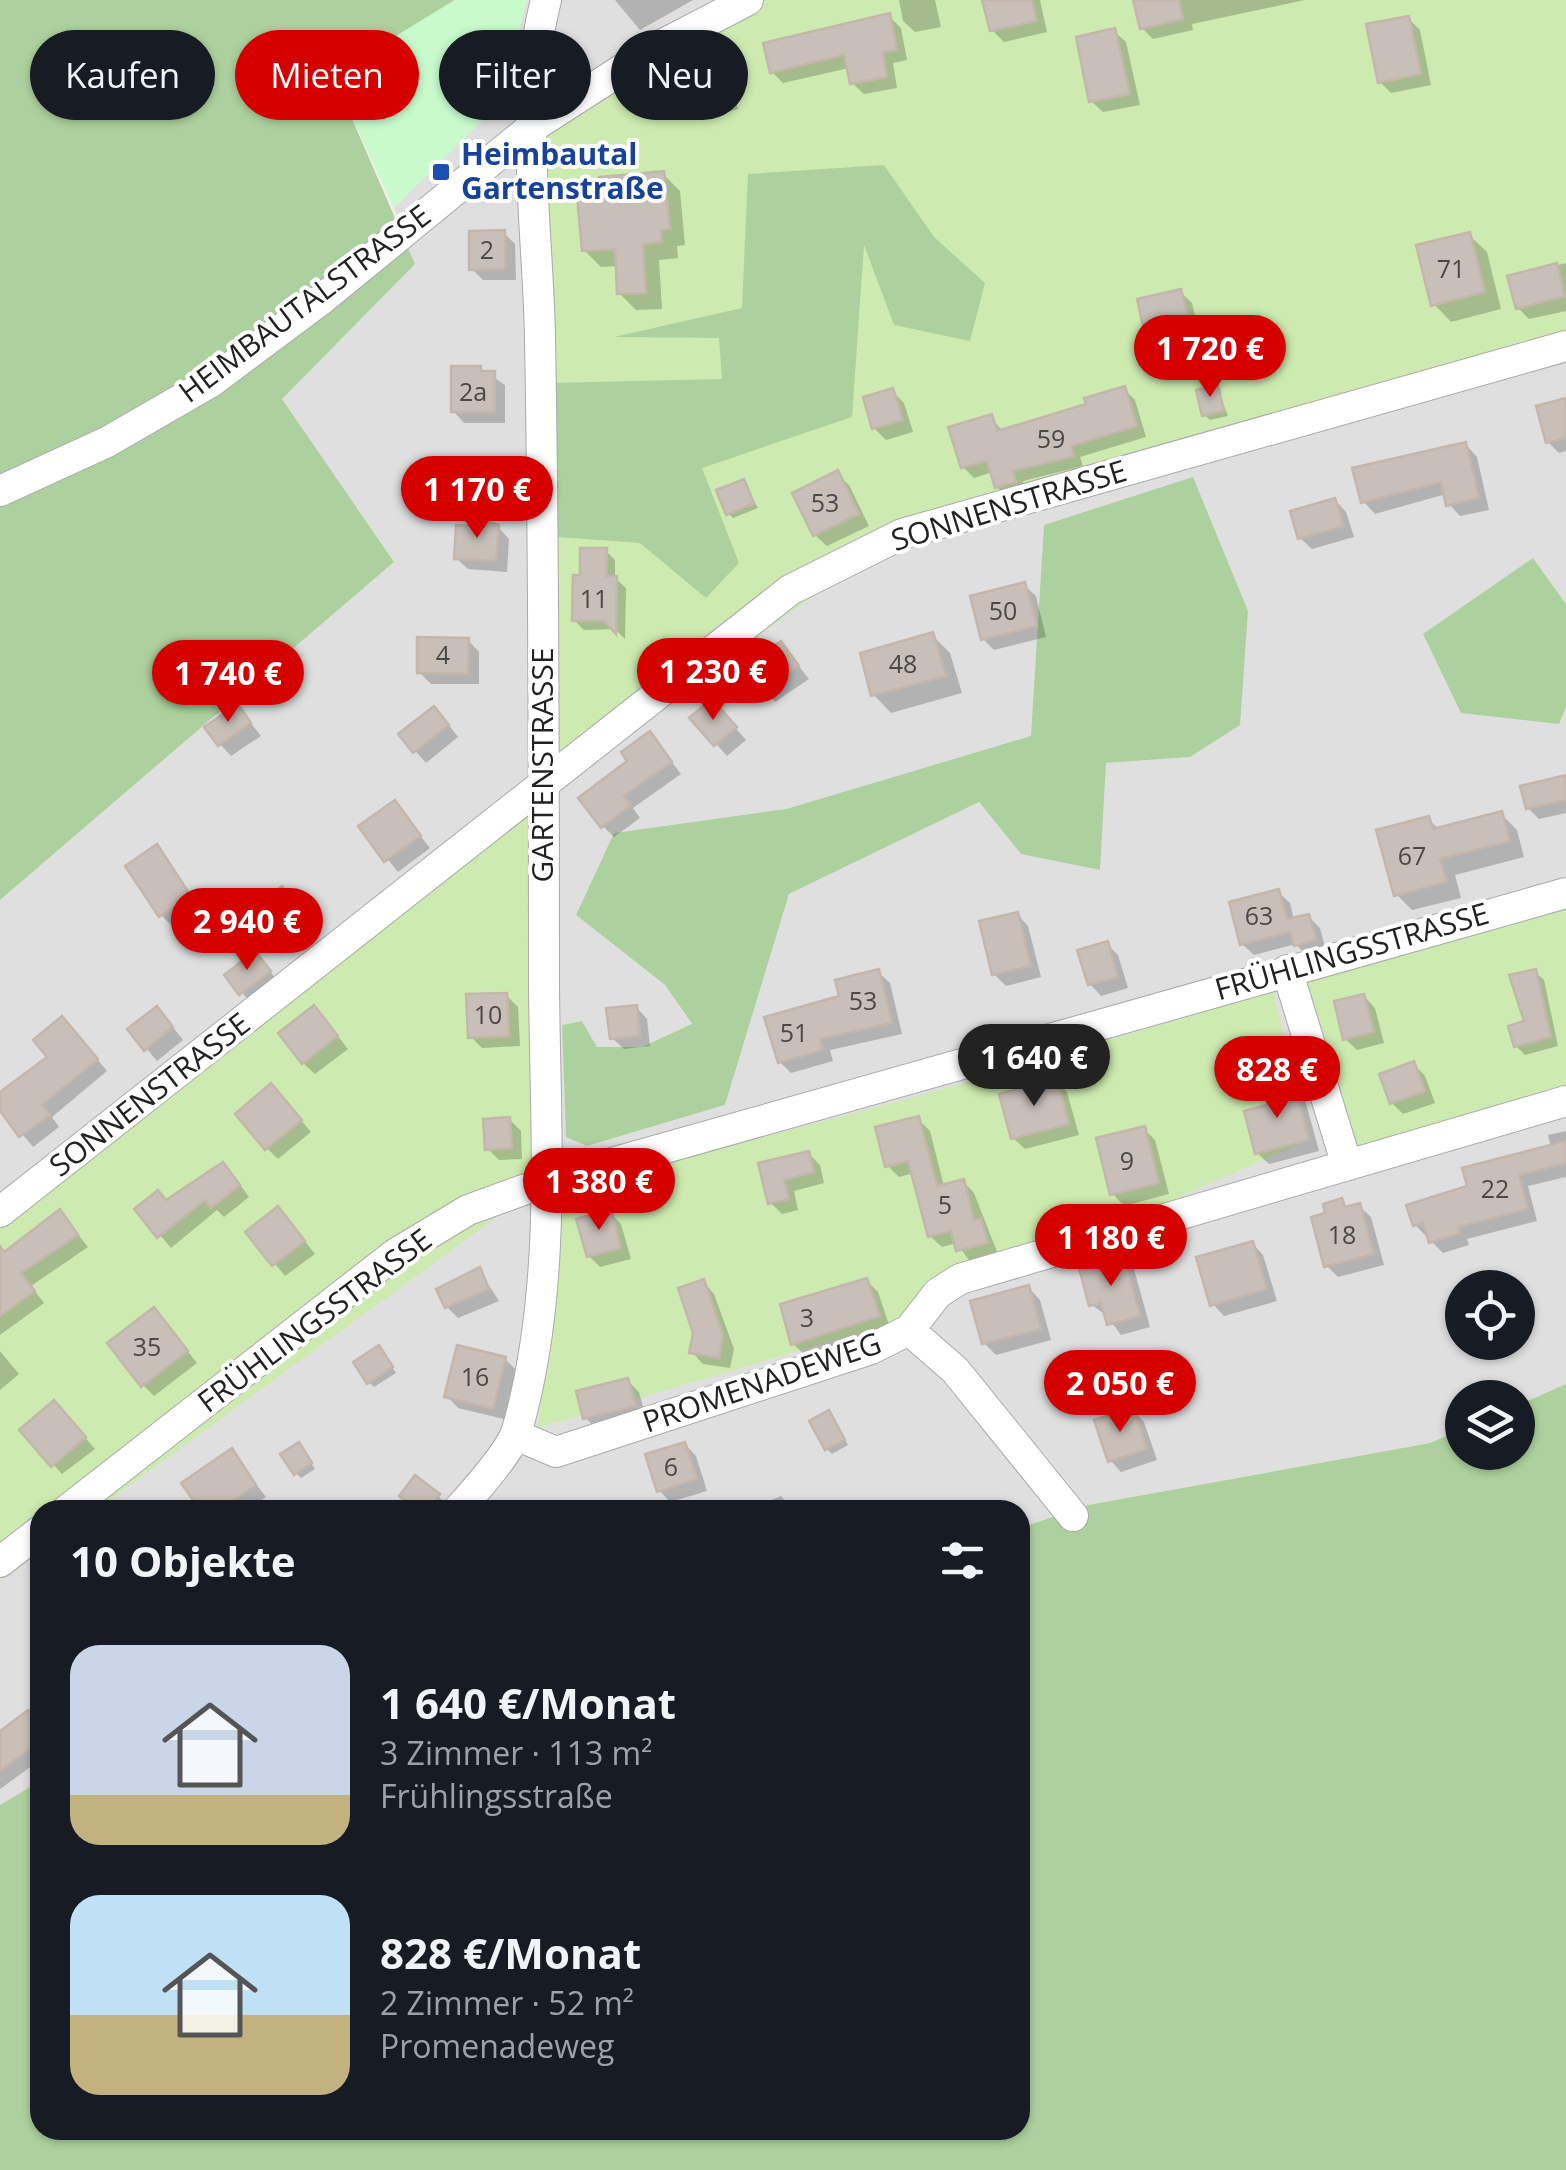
<!DOCTYPE html>
<html lang="de">
<meta charset="utf-8">
<style>
:root{--surface:#171b24;--page:#20242c;--text:#f1f3f6;--muted:#9ea1a6;--accent:#d40000}
body{margin:0;font-family:"Open Sans",sans-serif;background:var(--page);color:var(--text);height:100vh;display:flex;flex-direction:column;font-size:38px;white-space:nowrap}
*{box-sizing:border-box;margin:0}
p{font-size:32px;color:var(--muted)}
.icon{flex:none;width:55px;height:55px;fill:none;stroke:currentColor;stroke-width:2;stroke-linecap:round;stroke-linejoin:round}
.map{position:relative;flex:1;overflow:hidden}
.drawer{position:absolute;left:30px;top:1500px;width:1000px;height:640px;display:flex;flex-direction:column;background:var(--surface);border-radius:30px;box-shadow:0 2px 8px #0004}
.drawer>*{flex:none}
.top-card{position:absolute;left:30px;top:30px;width:1000px;height:90px;display:flex;gap:20px}
.controls{position:absolute;left:1445px;top:1270px;display:grid;gap:20px}
.controls a{display:grid;place-items:center;width:90px;height:90px;border-radius:50%;background:var(--surface);box-shadow:0 2px 8px #0004;font-size:50px}
.price{position:absolute;translate:-50% -85px;padding:0 22px;border-radius:35px;background:var(--accent);color:#fff;font-size:32px;line-height:65px;filter:drop-shadow(0 2px 5px #0008)}
.price::after{content:'';position:absolute;left:50%;top:60px;width:30px;height:22px;margin-left:-15px;background:inherit;clip-path:polygon(0 0,100% 0,50% 100%)}
.price.active{background:#222;color:#fff}
ul{padding:0;list-style:none}
li{display:flex;align-items:center;gap:30px;height:250px;padding:0 40px}
li span{display:grid;place-items:center;flex:none;width:280px;height:200px;border-radius:30px;color:#555}
li>.icon{margin-inline-start:auto}
span .icon{width:120px;height:120px;fill:#fffc;stroke-width:1}
li b{font-size:42px}
h2{display:flex;justify-content:space-between;align-items:center;height:120px;padding:0 40px;font-size:42px}
.chip{padding:0 35px;border-radius:45px;background:var(--surface);box-shadow:0 2px 8px #0004;font-size:35px;line-height:90px}
.chip.active{background:var(--accent);color:#fff}
.map>svg:first-child{display:block}
.residential{fill:#e0dfdf;fill-rule:evenodd}
.grass{fill:#cdebb0}
.forest{fill:#add19e}
.park{fill:#c8facc}
.shadow{fill:#0003}
.building{fill:#c7bfb8;stroke:#c4b6ab;stroke-width:2.5}
.lines{fill:none;stroke-linecap:round;stroke-linejoin:round}
.street-casing{stroke:#a9a9a9;stroke-width:32}
.street{stroke:#fff;stroke-width:30}
.transit-dot{fill:#1a4fb4;stroke:#fff;stroke-width:4}
.labels{text-anchor:middle;stroke-width:8;stroke-linejoin:round;paint-order:stroke}
.number-label{font-size:25px;fill:#4b4948}
.transit-label{font-size:30px;font-weight:bold;fill:#164399;stroke:#fff;text-anchor:start}
.street-label{font-size:30px;fill:#222;stroke:#fff}
</style>
<div class="map">
<svg width="1566" height="2170" viewBox="0 0 1566 2170">
<rect width="100%" height="100%" fill="#f2efe9"/>
<!-- residential -->
<path class="residential" d="M455,0H1566V604L1533,558L1558,724L1566,707V1384L1518,1405V1398H1462V1429L1430,1443L1088,1505L1020,1528V1510H40V1781L0,1805V900L394,562L281,399L414,264L394,208ZM1044,525L1190,757L1106,763L1021,854L979,802L789,894L725,1105L587,1146L567,1137L562,1025L582,1021L597,1047H642L692,1025L665,985L576,915L614,833L786,809L1032,736ZM1462,1288H1518V1342H1462Z"/>
<!-- grass -->
<g class="grass">
<polygon points="765,0 1566,0 1566,346 902,534 544,786 545,1182 96,1510 40,1510 40,1551 0,1580 0,1212 544,787 531,128"/>
<polygon points="1566,893 1566,1101 1346,1162 1287,970"/>
<polygon points="1273,991 1309,1140 893,1323 538,1428 561,1191 944,1089"/>
</g>
<!-- forest -->
<g class="forest">
<polygon points="0,0 455,0 333,75 415,264 282,399 394,562 0,900"/>
<polygon points="884,165 934,237 985,283 970,341 894,325 864,245 852,417 702,468 739,563 706,598 640,543 557,537 549,383 722,379 719,338 614,337 742,308 748,174"/>
<polygon points="1193,477 1248,611 1240,725 1190,757 1106,763 1100,870 1021,854 979,802 789,894 725,1105 587,1146 566,1137 562,1025 582,1021 597,1047 642,1047 692,1024 665,985 576,915 614,833 786,809 1031,736 1044,525"/>
<polygon points="1533,558 1566,604 1566,707 1559,724 1461,713 1423,634"/>
<polygon points="1566,1384 1566,2170 0,2170 0,1805 40,1781 40,2130 1020,2130 1020,1528 1088,1505 1430,1443 1462,1429 1462,1452 1518,1452 1518,1405"/>
</g>
<!-- park -->
<polygon class="park" points="455,0 527,0 499,104 394,208 332,75"/>
<!-- shadow -->
<g class="shadow">
<polygon points="615,0 693,0 640,30"/>
<polygon points="899,0 935,0 941,27 915,32 903,21"/>
<polygon points="981,0 1040,0 1047,32 1004,42 992,30"/>
<polygon points="1135,0 1305,0 1192,24 1193,30 1153,39 1142,28"/>
<polygon points="889,16 901,28 907,60 893,63 897,88 864,94 852,83 849,68 783,83 772,72"/>
<polygon points="1408,18 1420,30 1431,85 1391,93 1380,82"/>
<polygon points="1114,31 1126,42 1140,105 1103,112 1091,101"/>
<polygon points="717,67 728,79 738,109 702,120 690,108"/>
<polygon points="663,174 680,191 685,245 677,246 678,258 659,260 662,309 636,310 619,293 618,266 601,267 584,250"/>
<polygon points="504,233 515,244 516,280 483,280 471,268"/>
<polygon points="1469,235 1487,252 1501,309 1451,322 1434,304"/>
<polygon points="1566,263 1566,311 1529,319 1518,308 1510,278"/>
<polygon points="1180,292 1192,303 1202,345 1161,355 1149,343"/>
<polygon points="480,368 505,385 505,423 464,423 453,411"/>
<polygon points="1217,387 1228,416 1210,420 1205,415"/>
<polygon points="1124,389 1135,400 1146,437 1080,457 1083,466 1023,481 1026,493 1008,498 997,487 993,472 974,478 963,467 991,417 1003,432 1089,406"/>
<polygon points="892,391 904,403 913,432 886,440 874,428"/>
<polygon points="1566,401 1566,451 1559,453 1548,442"/>
<polygon points="1466,445 1477,457 1489,510 1460,516 1449,504 1446,494 1375,514 1364,502"/>
<polygon points="837,474 849,485 869,526 827,546 815,535"/>
<polygon points="743,482 758,508 733,518 728,513"/>
<polygon points="1335,500 1346,512 1354,537 1312,549 1300,538"/>
<polygon points="498,527 509,539 507,572 468,569 456,558"/>
<polygon points="606,551 615,560 615,578 626,588 625,639 615,629 584,630 574,620 582,578"/>
<polygon points="1024,585 1036,596 1046,637 994,650 983,639"/>
<polygon points="932,635 950,653 962,693 891,713 874,695"/>
<polygon points="468,640 479,652 479,684 431,684 419,672"/>
<polygon points="781,644 809,679 775,702 764,691"/>
<polygon points="238,707 261,736 231,756 220,744"/>
<polygon points="723,713 746,740 727,756 693,718"/>
<polygon points="445,720 458,737 426,763 401,735"/>
<polygon points="650,734 681,774 633,808 640,818 614,837 603,826 630,761"/>
<polygon points="1566,778 1566,813 1539,819 1528,808"/>
<polygon points="394,803 430,848 398,872 362,827"/>
<polygon points="1501,814 1517,830 1524,857 1455,875 1461,898 1412,910 1396,894 1428,819 1440,830"/>
<polygon points="157,848 200,908 172,926 161,915"/>
<polygon points="282,889 315,929 282,954 249,914"/>
<polygon points="1278,892 1290,903 1294,920 1308,916 1320,928 1326,951 1307,956 1296,944 1254,955 1242,944"/>
<polygon points="1017,914 1028,926 1041,977 1006,986 994,974"/>
<polygon points="1107,944 1118,955 1128,988 1101,996 1090,984"/>
<polygon points="266,966 280,984 253,1005 227,975"/>
<polygon points="878,972 890,983 902,1034 830,1050 833,1061 791,1073 780,1062"/>
<polygon points="1535,972 1544,980 1558,1046 1525,1055 1516,1046 1527,1022"/>
<polygon points="506,995 518,1007 520,1046 482,1048 471,1037"/>
<polygon points="1364,996 1375,1008 1384,1043 1357,1050 1345,1039"/>
<polygon points="636,1007 647,1019 650,1046 624,1049 612,1038"/>
<polygon points="325,1020 348,1049 315,1074 303,1063"/>
<polygon points="168,1021 183,1040 157,1061 130,1029"/>
<polygon points="73,1030 107,1071 52,1117 59,1127 33,1147 0,1107 0,1095 51,1058"/>
<polygon points="1414,1064 1425,1076 1435,1103 1403,1114 1392,1103"/>
<polygon points="1056,1081 1067,1092 1079,1135 1025,1149 1013,1138"/>
<polygon points="1293,1084 1304,1096 1319,1151 1269,1164 1257,1153 1274,1105"/>
<polygon points="282,1098 311,1132 278,1159 267,1148"/>
<polygon points="509,1119 521,1131 522,1159 499,1160 488,1149"/>
<polygon points="918,1119 930,1131 944,1186 963,1181 974,1193 998,1254 970,1262 957,1243 942,1247 930,1236 914,1173 899,1177 888,1166"/>
<polygon points="1144,1129 1155,1140 1169,1194 1124,1206 1113,1194"/>
<polygon points="1566,1131 1566,1177 1528,1186 1537,1221 1467,1239 1469,1245 1443,1253 1415,1225 1470,1188 1551,1148 1548,1135"/>
<polygon points="808,1153 820,1165 824,1183 794,1191 798,1210 782,1214 770,1202 761,1165"/>
<polygon points="234,1177 249,1197 224,1217 217,1210 171,1248 138,1209"/>
<polygon points="1342,1201 1349,1209 1359,1206 1371,1217 1384,1265 1338,1277 1327,1266 1328,1214"/>
<polygon points="60,1212 88,1247 31,1286 44,1303 0,1335 0,1259"/>
<polygon points="610,1213 621,1224 631,1259 600,1267 589,1256"/>
<polygon points="289,1221 315,1254 285,1276 249,1232"/>
<polygon points="1252,1243 1263,1255 1277,1301 1224,1316 1213,1304"/>
<polygon points="1123,1258 1134,1269 1150,1327 1121,1335 1107,1316 1092,1305"/>
<polygon points="479,1270 499,1301 458,1318 447,1307"/>
<polygon points="866,1280 878,1292 890,1328 805,1355 793,1344"/>
<polygon points="703,1282 714,1294 734,1349 730,1368 703,1364 692,1352"/>
<polygon points="1029,1288 1040,1300 1051,1340 996,1355 984,1343"/>
<polygon points="165,1322 197,1363 154,1396 143,1385"/>
<polygon points="0,1351 19,1374 0,1390"/>
<polygon points="383,1353 396,1373 374,1387 369,1382"/>
<polygon points="505,1359 516,1370 504,1419 458,1408 447,1396"/>
<polygon points="628,1381 639,1392 646,1417 597,1430 586,1418"/>
<polygon points="1133,1410 1144,1422 1157,1460 1121,1472 1110,1460"/>
<polygon points="829,1413 848,1445 832,1454 827,1449"/>
<polygon points="65,1415 95,1449 62,1474 51,1462"/>
<polygon points="685,1444 696,1456 707,1491 670,1502 659,1490"/>
<polygon points="303,1451 315,1469 301,1478 296,1473"/>
<polygon points="231,1452 266,1497 247,1510 203,1510"/>
<polygon points="438,1496 443,1501 436,1510 420,1510"/>
<polygon points="781,1496 794,1510 753,1510 752,1508"/>
<polygon points="28,1713 40,1725 40,1760 0,1789 0,1734"/>
</g>
<!-- building -->
<g class="building">
<polygon points="982,0 1032,0 1037,21 990,31"/>
<polygon points="1133,0 1179,0 1183,19 1140,29"/>
<polygon points="890,13 897,50 883,52 887,77 850,84 844,55 770,73 763,43"/>
<polygon points="1409,16 1421,74 1378,83 1366,24"/>
<polygon points="1115,28 1130,94 1089,102 1076,37"/>
<polygon points="718,64 728,98 688,110 678,77"/>
<polygon points="664,171 670,229 661,230 662,242 643,244 646,293 617,294 615,249 582,251 576,186 600,184 599,177"/>
<polygon points="505,230 505,269 469,270 469,231"/>
<polygon points="1470,232 1485,292 1431,306 1416,245"/>
<polygon points="1557,263 1565,296 1516,309 1507,276"/>
<polygon points="1181,289 1192,334 1147,344 1137,299"/>
<polygon points="451,366 481,366 481,371 495,371 495,412 451,412"/>
<polygon points="1218,385 1224,411 1202,416 1196,390"/>
<polygon points="1125,386 1137,426 1071,446 1074,456 1013,471 1016,482 995,488 987,461 961,468 948,427 992,414 997,431 1086,404 1084,398"/>
<polygon points="893,388 903,420 872,429 863,397"/>
<polygon points="1566,398 1566,438 1546,443 1536,406"/>
<polygon points="1466,442 1479,498 1446,506 1441,482 1361,503 1352,468"/>
<polygon points="838,470 859,514 813,536 792,493"/>
<polygon points="744,479 754,503 726,515 716,490"/>
<polygon points="1335,498 1344,526 1298,539 1290,511"/>
<polygon points="473,518 499,525 496,561 454,559 456,525 473,526"/>
<polygon points="580,548 607,548 606,576 617,576 616,634 604,621 572,621 573,575 580,575"/>
<polygon points="1025,582 1037,626 981,640 970,596"/>
<polygon points="933,632 946,676 871,696 860,653"/>
<polygon points="417,637 469,638 468,674 417,673"/>
<polygon points="781,641 799,666 762,692 744,666"/>
<polygon points="712,699 737,727 714,746 689,718"/>
<polygon points="238,704 251,723 218,746 204,727"/>
<polygon points="434,706 449,725 413,753 398,734"/>
<polygon points="650,731 672,762 624,796 631,805 601,828 578,798 627,761 621,752"/>
<polygon points="1566,775 1566,800 1526,809 1520,786"/>
<polygon points="395,800 421,836 384,862 358,826"/>
<polygon points="1502,811 1510,841 1440,859 1447,882 1394,896 1376,830 1429,816 1433,829"/>
<polygon points="157,844 191,896 159,917 125,866"/>
<polygon points="282,886 305,916 268,944 245,914"/>
<polygon points="1279,889 1287,919 1309,914 1316,940 1294,946 1290,932 1240,945 1229,902"/>
<polygon points="1018,912 1031,966 992,975 979,921"/>
<polygon points="1108,941 1118,977 1088,985 1077,950"/>
<polygon points="255,951 271,971 239,995 224,975"/>
<polygon points="879,969 892,1023 820,1039 823,1050 778,1063 764,1017 839,996 835,980"/>
<polygon points="1536,969 1551,1037 1514,1047 1508,1026 1524,1021 1509,975"/>
<polygon points="507,993 509,1036 468,1038 466,994"/>
<polygon points="1364,994 1374,1032 1343,1040 1334,1001"/>
<polygon points="314,1005 338,1036 302,1064 278,1033"/>
<polygon points="637,1005 640,1036 610,1039 606,1008"/>
<polygon points="157,1006 173,1027 144,1051 127,1029"/>
<polygon points="62,1016 98,1059 42,1105 50,1115 19,1137 0,1111 0,1092 47,1057 33,1040"/>
<polygon points="1414,1061 1425,1091 1390,1104 1379,1074"/>
<polygon points="1057,1078 1069,1124 1011,1139 999,1094"/>
<polygon points="1294,1082 1309,1140 1255,1154 1244,1111 1271,1104 1266,1089"/>
<polygon points="271,1083 302,1120 265,1150 235,1114"/>
<polygon points="919,1116 937,1186 964,1179 974,1220 981,1218 988,1243 956,1251 951,1231 928,1237 908,1161 885,1167 875,1127"/>
<polygon points="510,1117 512,1148 485,1150 483,1119"/>
<polygon points="1145,1126 1159,1183 1110,1195 1096,1138"/>
<polygon points="1566,1141 1566,1163 1519,1175 1528,1209 1458,1227 1460,1233 1429,1243 1423,1223 1413,1226 1406,1205 1467,1186 1462,1168"/>
<polygon points="809,1151 814,1172 784,1180 789,1199 768,1204 758,1163"/>
<polygon points="223,1162 240,1185 211,1208 205,1200 157,1238 134,1209 158,1190 166,1200"/>
<polygon points="1342,1198 1345,1207 1360,1203 1374,1254 1324,1267 1311,1217 1325,1213 1323,1204"/>
<polygon points="278,1206 305,1241 272,1266 245,1232"/>
<polygon points="60,1209 78,1235 21,1273 35,1291 0,1316 0,1246 4,1252"/>
<polygon points="611,1210 621,1248 587,1257 576,1219"/>
<polygon points="1253,1241 1267,1289 1210,1306 1196,1257"/>
<polygon points="1124,1255 1140,1316 1107,1325 1101,1303 1089,1306 1079,1268"/>
<polygon points="480,1267 489,1289 445,1308 436,1289"/>
<polygon points="867,1278 880,1316 791,1345 780,1304"/>
<polygon points="704,1279 723,1335 719,1358 689,1353 693,1333 678,1288"/>
<polygon points="1029,1285 1041,1329 982,1344 970,1301"/>
<polygon points="154,1307 188,1351 141,1387 107,1343"/>
<polygon points="379,1345 393,1367 367,1384 353,1362"/>
<polygon points="457,1345 506,1357 493,1409 444,1397"/>
<polygon points="628,1378 636,1406 583,1419 576,1391"/>
<polygon points="54,1400 86,1437 51,1467 19,1430"/>
<polygon points="1133,1407 1147,1449 1108,1462 1094,1420"/>
<polygon points="829,1410 845,1440 825,1450 809,1421"/>
<polygon points="299,1442 312,1463 294,1475 280,1454"/>
<polygon points="685,1442 697,1479 657,1492 645,1454"/>
<polygon points="232,1448 256,1485 219,1510 200,1510 181,1483"/>
<polygon points="415,1475 440,1494 428,1510 418,1510 399,1496"/>
<polygon points="28,1710 40,1726 40,1741 0,1771 0,1731"/>
</g>
<g class="lines">
<defs>
<g id="street">
<polyline points="0,491 107,442 211,382 322,299 531,128 654,49 748,0"/>
<polyline points="1287,970 1346,1162"/>
<polyline points="0,1212 790,590 902,534 1566,346"/>
<polyline points="909,1330 955,1370 1073,1516"/>
<polyline points="516,1435 556,1452 871,1349 909,1330 938,1293 960,1279 1566,1101"/>
<polyline points="67,1510 395,1254 468,1210 545,1182 1566,893"/>
<path d="M458,1510C474,1492 511,1451 517,1430C558,1288 545,1131 544,985C544,769 544,553 540,338C538,227 518,109 546,0"/>
<polyline points="0,1562 40,1531"/>
</g>
</defs>
<!-- street casing -->
<use href="#street" class="street-casing"/>
<!-- street -->
<use href="#street" class="street"/>
</g>
<!-- markers -->
<rect class="transit-dot" x="431" y="162" width="20" height="20" rx="5"/>
<g class="labels">
<!-- number labels -->
<g class="number-label">
<text x="487" y="259">2</text>
<text x="1451" y="278">71</text>
<text x="473" y="401">2a</text>
<text x="1051" y="448">59</text>
<text x="825" y="512">53</text>
<text x="594" y="608">11</text>
<text x="1003" y="620">50</text>
<text x="443" y="664">4</text>
<text x="903" y="673">48</text>
<text x="1412" y="865">67</text>
<text x="1259" y="925">63</text>
<text x="863" y="1010">53</text>
<text x="488" y="1024">10</text>
<text x="794" y="1042">51</text>
<text x="1127" y="1170">9</text>
<text x="1495" y="1198">22</text>
<text x="945" y="1214">5</text>
<text x="1342" y="1244">18</text>
<text x="807" y="1327">3</text>
<text x="147" y="1356">35</text>
<text x="475" y="1386">16</text>
<text x="671" y="1476">6</text>
</g>
<!-- transit labels -->
<g class="transit-label">
<text x="461" y="165">Heimbautal<tspan x="461" dy="34">Gartenstraße</tspan></text>
</g>
<!-- street labels -->
<g class="street-label">
<text transform="translate(305 304) rotate(-37)" y="10">HEIMBAUTALSTRASSE</text>
<text transform="translate(1009 506) rotate(-17)" y="10">SONNENSTRASSE</text>
<text transform="translate(543 765) rotate(-90)" y="10">GARTENSTRASSE</text>
<text transform="translate(1352 952) rotate(-16)" y="10">FRÜHLINGSSTRASSE</text>
<text transform="translate(150 1095) rotate(-38)" y="10">SONNENSTRASSE</text>
<text transform="translate(315 1321) rotate(-37)" y="10">FRÜHLINGSSTRASSE</text>
<text transform="translate(762 1383) rotate(-19)" y="10">PROMENADEWEG</text>
</g>
</g>
</svg>
<div class="controls">
<a><svg class="icon" aria-label="locate" viewBox="0 0 24 24"><circle cx="12" cy="12" r="6"/><path d="M12 2v4M12 18v4M2 12h4M18 12h4"/></svg></a>
<a><svg class="icon" aria-label="layers" viewBox="0 0 24 24"><path d="M12 4l9 5-9 5-9-5zM3 14l9 5 9-5"/></svg></a>
</div>
<b class="price" style="left:1210px;top:400px">1 720 €</b>
<b class="price" style="left:477px;top:541px">1 170 €</b>
<b class="price" style="left:713px;top:723px">1 230 €</b>
<b class="price" style="left:228px;top:725px">1 740 €</b>
<b class="price" style="left:247px;top:973px">2 940 €</b>
<b class="price active" style="left:1034px;top:1109px">1 640 €</b>
<b class="price" style="left:1277px;top:1121px">828 €</b>
<b class="price" style="left:599px;top:1233px">1 380 €</b>
<b class="price" style="left:1111px;top:1289px">1 180 €</b>
<b class="price" style="left:1120px;top:1435px">2 050 €</b>
<div class="top-card">
<a class="chip">Kaufen</a>
<a class="chip active">Mieten</a>
<a class="chip">Filter</a>
<a class="chip">Neu</a>
</div>
<section class="drawer">
<h2>10 Objekte<svg class="icon" aria-label="filters" viewBox="0 0 24 24"><path d="M4 7h16M4 17h16"/><circle cx="9" cy="7" r="2"/><circle cx="15" cy="17" r="2"/></svg></h2>
<ul>
<li><span style="background:linear-gradient(#c9d6e8 75%,#c2b280 0)"><svg class="icon" aria-label="home" viewBox="0 0 24 24"><path d="M3 11l9-7 9 7M6 9v11h12V9"/></svg></span><div><b>1 640 €/Monat</b><p>3 Zimmer · 113 m²</p><p>Frühlingsstraße</p></div></li>
<li><span style="background:linear-gradient(#bfe0f5 60%,#c2b280 0)"><svg class="icon" aria-label="home" viewBox="0 0 24 24"><path d="M3 11l9-7 9 7M6 9v11h12V9"/></svg></span><div><b>828 €/Monat</b><p>2 Zimmer · 52 m²</p><p>Promenadeweg</p></div></li>
</ul>
</section>
</div>
